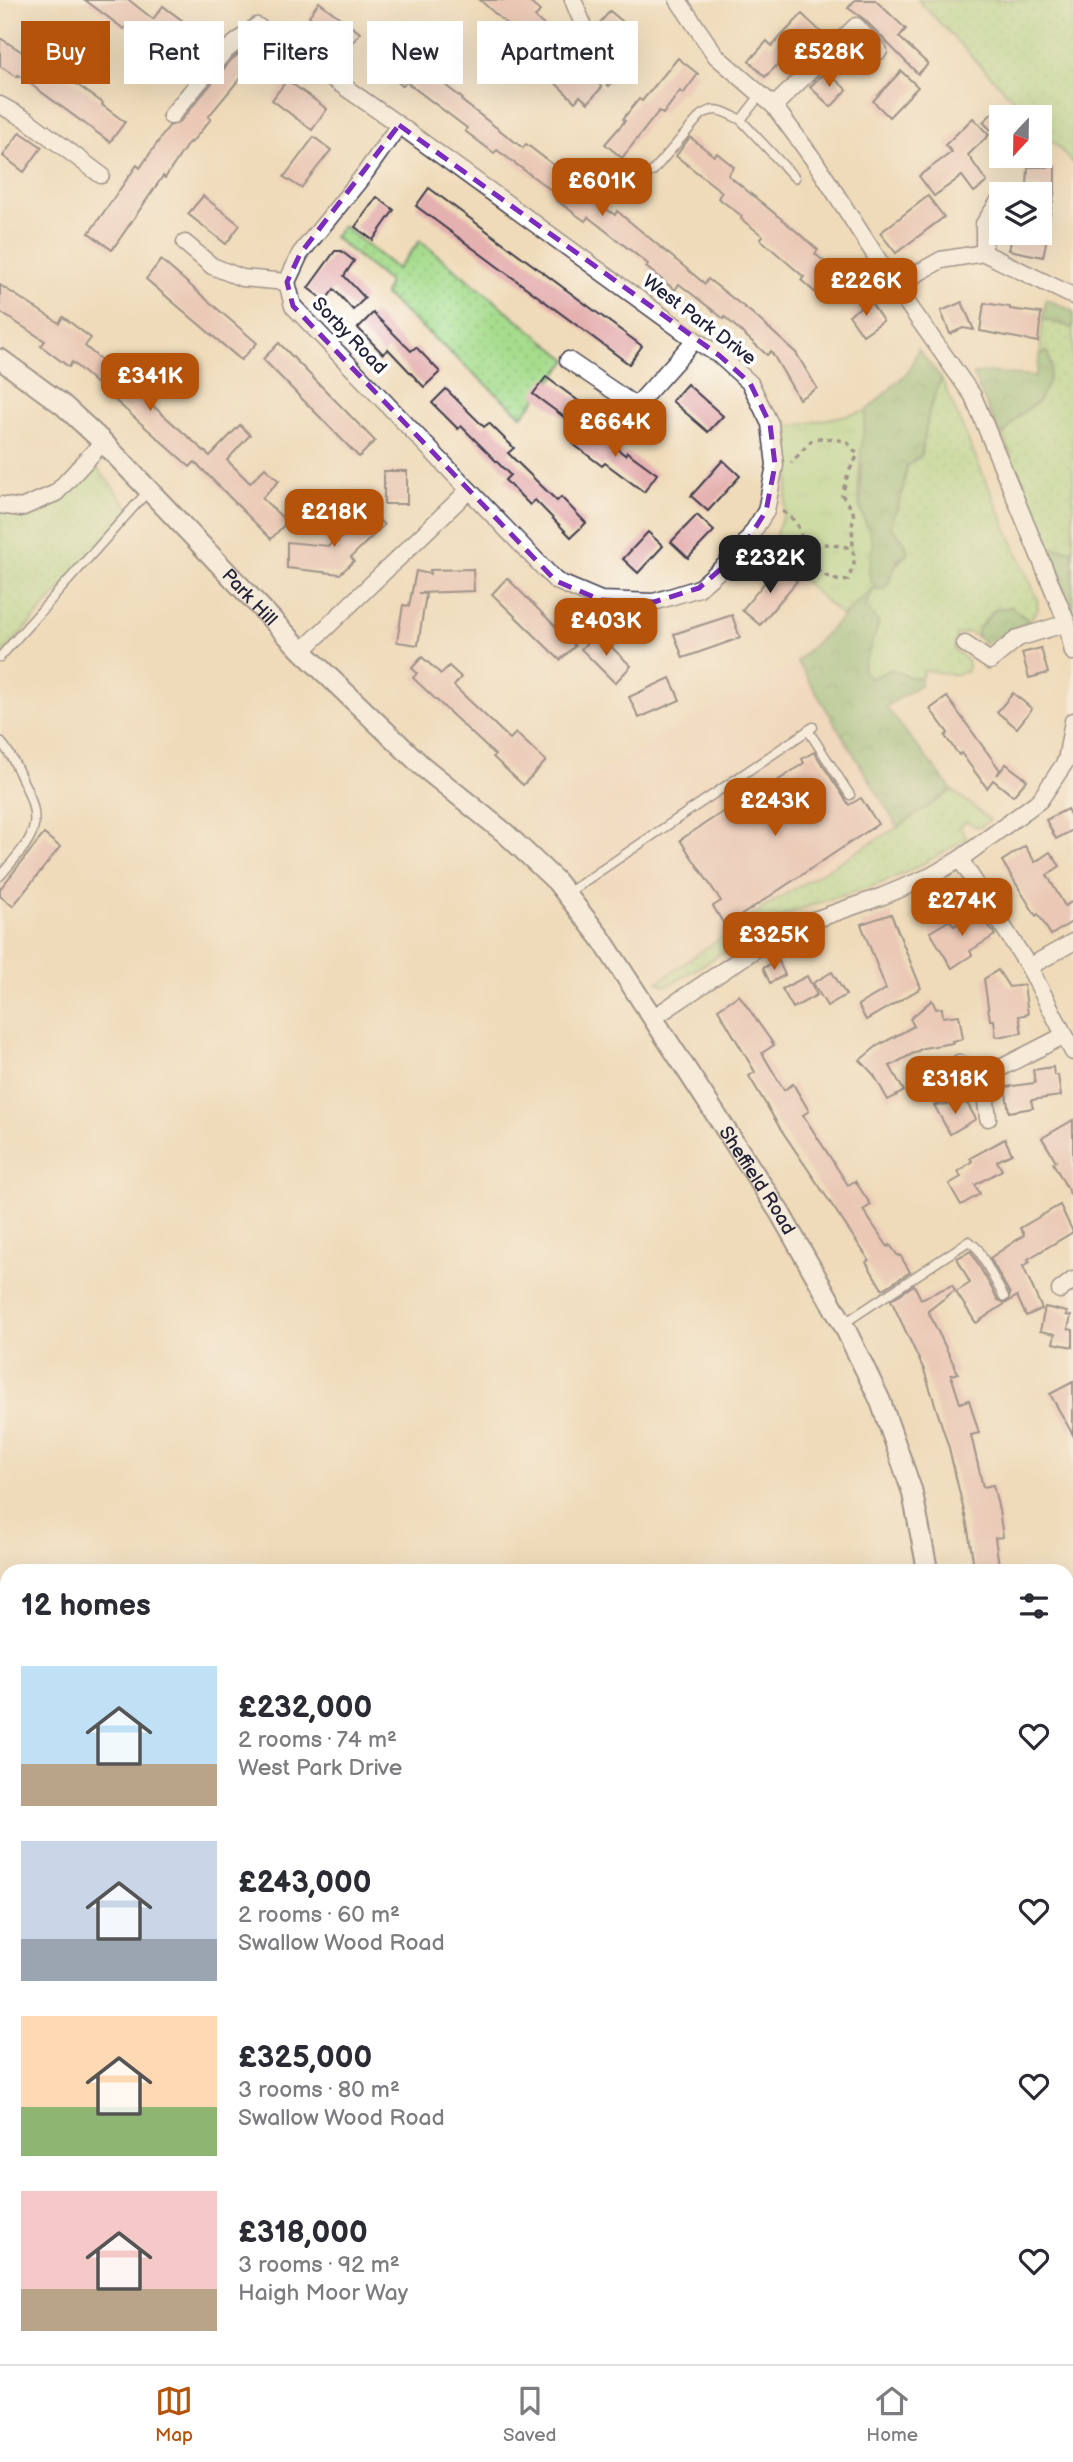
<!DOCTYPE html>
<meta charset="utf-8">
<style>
:root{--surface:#fff;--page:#f2f2f3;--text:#2b2b33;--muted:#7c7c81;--line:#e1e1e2;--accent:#b45309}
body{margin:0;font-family:"Balsamiq Sans",sans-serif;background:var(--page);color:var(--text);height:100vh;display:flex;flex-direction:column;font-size:26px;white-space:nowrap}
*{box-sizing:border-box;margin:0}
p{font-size:23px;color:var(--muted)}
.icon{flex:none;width:38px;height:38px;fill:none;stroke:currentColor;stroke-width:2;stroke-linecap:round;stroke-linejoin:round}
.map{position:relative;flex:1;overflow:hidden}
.side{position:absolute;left:0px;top:1564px;width:1074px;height:800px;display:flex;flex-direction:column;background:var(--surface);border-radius:21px 21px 0 0;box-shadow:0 7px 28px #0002}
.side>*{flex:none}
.guide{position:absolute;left:21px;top:21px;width:700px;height:63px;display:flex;gap:14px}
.needle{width:46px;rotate:202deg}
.tools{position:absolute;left:989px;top:105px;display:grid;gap:14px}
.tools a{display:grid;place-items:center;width:63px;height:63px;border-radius:0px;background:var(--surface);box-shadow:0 7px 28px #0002;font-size:35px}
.price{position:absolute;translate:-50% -60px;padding:0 16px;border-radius:14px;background:var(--accent);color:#fff;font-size:23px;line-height:46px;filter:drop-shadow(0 2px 4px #0008)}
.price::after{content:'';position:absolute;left:50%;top:42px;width:21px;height:16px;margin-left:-10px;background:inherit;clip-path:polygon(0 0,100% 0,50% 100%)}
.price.current{background:#222;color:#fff}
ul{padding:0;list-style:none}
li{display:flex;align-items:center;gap:21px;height:175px;padding:0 21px}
li span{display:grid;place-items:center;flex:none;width:196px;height:140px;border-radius:0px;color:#555}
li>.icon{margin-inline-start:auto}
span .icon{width:84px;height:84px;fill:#fffc;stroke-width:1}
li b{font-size:30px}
h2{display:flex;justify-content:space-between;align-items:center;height:84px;padding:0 21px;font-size:30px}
.pill{padding:0 24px;border-radius:0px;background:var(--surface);box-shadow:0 7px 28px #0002;font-size:24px;line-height:63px}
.pill.current{background:var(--accent);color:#fff}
.dock{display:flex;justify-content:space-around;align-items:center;height:98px;border-top:2px solid var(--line);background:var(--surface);font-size:19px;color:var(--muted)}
.dock a{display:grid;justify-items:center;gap:4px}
.dock .current{color:var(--accent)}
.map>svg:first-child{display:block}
.built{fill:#f2d4be}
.grass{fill:url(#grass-dots);stroke:#647f64;stroke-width:2}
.forest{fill:url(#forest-crowns);stroke:#536f5a;stroke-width:2}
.park{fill:url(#park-tufts);stroke:#647f64;stroke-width:2}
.building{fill:#e5b1b0}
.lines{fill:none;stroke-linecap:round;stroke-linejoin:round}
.service-casing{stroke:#413e4e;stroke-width:11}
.minor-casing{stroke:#413e4e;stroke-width:19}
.tertiary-casing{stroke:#413e4e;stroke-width:23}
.path{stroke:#413e4e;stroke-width:3.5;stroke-dasharray:5 5;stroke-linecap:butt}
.service{stroke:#fff;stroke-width:8}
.minor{stroke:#fff;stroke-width:16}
.tertiary{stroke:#fff;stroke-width:19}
.marked{fill:none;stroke:#7b2cbf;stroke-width:5;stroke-dasharray:14 9;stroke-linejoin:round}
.labels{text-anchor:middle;stroke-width:7;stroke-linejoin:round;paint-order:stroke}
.street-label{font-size:19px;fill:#22223b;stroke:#fff}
</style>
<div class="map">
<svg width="1073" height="2364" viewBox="0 0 1073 2364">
<defs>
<pattern id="grass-dots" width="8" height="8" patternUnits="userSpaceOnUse" patternTransform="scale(1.75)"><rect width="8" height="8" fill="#a6dc8c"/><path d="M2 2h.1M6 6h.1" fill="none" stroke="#8fbc7a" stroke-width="1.8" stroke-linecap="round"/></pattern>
<pattern id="forest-crowns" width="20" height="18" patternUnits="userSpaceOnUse" patternTransform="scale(1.75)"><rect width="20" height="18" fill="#84bc78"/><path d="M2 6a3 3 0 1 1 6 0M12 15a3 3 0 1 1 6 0" fill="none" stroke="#6c9864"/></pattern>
<pattern id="park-tufts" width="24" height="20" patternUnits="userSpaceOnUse" patternTransform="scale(1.75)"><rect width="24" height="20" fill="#a6dc8c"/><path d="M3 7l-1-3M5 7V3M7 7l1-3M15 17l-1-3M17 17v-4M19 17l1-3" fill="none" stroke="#8fbc7a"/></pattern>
</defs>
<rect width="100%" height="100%" fill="#fff"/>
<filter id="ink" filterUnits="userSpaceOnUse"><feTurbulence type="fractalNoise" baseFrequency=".0143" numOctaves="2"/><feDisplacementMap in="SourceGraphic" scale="14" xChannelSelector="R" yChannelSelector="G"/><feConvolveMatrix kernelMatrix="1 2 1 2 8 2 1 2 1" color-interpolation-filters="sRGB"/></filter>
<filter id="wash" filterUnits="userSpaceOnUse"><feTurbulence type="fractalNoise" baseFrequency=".00686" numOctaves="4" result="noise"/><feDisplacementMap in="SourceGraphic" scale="28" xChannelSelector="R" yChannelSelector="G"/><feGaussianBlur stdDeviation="1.57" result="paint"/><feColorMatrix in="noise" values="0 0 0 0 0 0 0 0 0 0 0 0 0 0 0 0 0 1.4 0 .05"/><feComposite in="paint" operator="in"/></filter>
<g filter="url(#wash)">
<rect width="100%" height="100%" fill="#efdbb9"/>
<!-- built -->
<polygon class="built" points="797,661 898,827 769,904 658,982 603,900 568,857 521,814"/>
<!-- grass -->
<g class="grass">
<polygon points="918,0 1073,0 1073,163 1040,128 1040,117 1030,117"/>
<polygon points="343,226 397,269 420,241 568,360 522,416 385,295 389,282 334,237"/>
<polygon points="1043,319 1073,328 1073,550 1048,547 1003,436 1019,415 1038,402 1047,352 1040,354"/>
<path d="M941,378L1037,598L1038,609L1029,621L1020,613L977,630L978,637L968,632L957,635L954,650C962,656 971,660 967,671C953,678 940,672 925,670L921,678H912L891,669L870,680L862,669L871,647L865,607L875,586L908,553C905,541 901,535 890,528L902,494L907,466L921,455L929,411Z"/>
<polygon points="89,458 131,510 0,657 0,505 56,493"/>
<path d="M952,790L990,820L980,827L974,826L967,821L959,827L967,838C936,857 902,877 867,888C839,897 812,903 786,915C743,935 708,966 666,986L658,982L769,904L898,827Z"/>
<polygon points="1073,1670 1073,1981 1068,1985 1068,1672"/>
</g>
<!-- forest -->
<g class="forest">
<polygon points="1046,299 1073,311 1073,328 1043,319"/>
<path d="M918,349L941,378L929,411L921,455L907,466L902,494L890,527C900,535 905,541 908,553L898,560L886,588L878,590L875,587L865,606L879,623L862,669L870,679L891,669L912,678H921V684L886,707L952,790L898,827L797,661L875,586L870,580L868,560L873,543L860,506L861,447L866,411L909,371Z"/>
<polygon points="1048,352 1051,365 1048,383 1038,402 1019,415 1003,436 998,430 973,375 985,372 1036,376 1040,354"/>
<polygon points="1048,547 1073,550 1073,612"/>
<polygon points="1011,607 1029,621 985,644 978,637 977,630 995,609"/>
</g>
<!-- park -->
<path class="park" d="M866,411C863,434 855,488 860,509C863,519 869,529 872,540C875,556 861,570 875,586L842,616L770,550L784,512L790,470L784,428Z"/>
<g id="blocks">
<!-- building -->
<g class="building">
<polygon points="85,0 129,0 153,19 163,6 195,30 199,24 221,41 193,73 150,41 127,25 124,29"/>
<polygon points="480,0 527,0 540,11 535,17 557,38 553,42 602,87 588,103 580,96 575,102 539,67 543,63 520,42 523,39"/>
<polygon points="855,0 875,0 906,29 899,37 928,64 918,74 864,19 848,8"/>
<polygon points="319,2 360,33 350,46 309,16"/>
<polygon points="610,11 628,26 610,47 592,32"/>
<polygon points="802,14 820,31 801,52 796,47 765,77 749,61 767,41 772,46"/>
<polygon points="0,38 35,60 38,57 103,103 102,105 125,122 110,142 18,75 17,77 0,66"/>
<polygon points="250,45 260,54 208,117 211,119 191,143 189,142 165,178 163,176 112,250 89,233 137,165 140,168 169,126 179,123 231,60"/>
<polygon points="387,47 433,81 435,77 463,99 462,101 523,148 526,144 555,166 552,170 615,215 617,211 705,284 708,279 753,314 796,353 817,388 799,399 771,351 767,355 725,317 724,319 679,284 675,290 646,267 648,264 588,217 585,221 556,200 559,196 497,150 494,153 465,131 467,128 406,82 403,86 374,64"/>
<polygon points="678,58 698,74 683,94 680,91 663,114 659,111 622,158 605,144 625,121 623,119 639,99 642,101"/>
<polygon points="607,61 621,72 609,86 595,74"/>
<polygon points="826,71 847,90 831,107 810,87"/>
<polygon points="901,71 918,87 889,117 873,101"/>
<polygon points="287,80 327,109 312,130 272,100"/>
<polygon points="1001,105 1001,140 983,122"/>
<polygon points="973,118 989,135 968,155 987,182 974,192 962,176 934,196 919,176 952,152 945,145"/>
<polygon points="20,132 42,147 24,172 3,156"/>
<polygon points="314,137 331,150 301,188 284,177"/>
<polygon points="690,137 714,156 717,153 734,167 728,175 796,231 818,250 815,254 838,272 818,295 801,280 804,277 760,239 763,236 741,219 742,216 718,198 722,192 676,156"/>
<polygon points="1028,167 1055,167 1055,190 1047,230 1040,229 1040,186 1027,186"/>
<polygon points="429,188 642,346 629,364 416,206"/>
<polygon points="203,196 240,225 226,244 188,214"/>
<polygon points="928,196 944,217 896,253 880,233"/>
<polygon points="377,197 394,210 373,240 355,227"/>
<polygon points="1013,233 1048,233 1043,257 1009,250"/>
<polygon points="335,251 341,251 354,261 344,276 365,298 353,310 334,289 325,301 308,288"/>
<polygon points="161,260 257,343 241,360 146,279"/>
<polygon points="0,285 59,323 63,317 91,338 85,346 210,456 240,425 250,435 227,460 250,483 265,468 279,481 262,498 287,522 271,539 195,462 190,467 72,362 69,367 41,346 45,341 0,312"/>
<polygon points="870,301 883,321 863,335 849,315"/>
<polygon points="962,302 974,330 963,328 950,334 941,311"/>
<polygon points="984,303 1010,307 1010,309 1041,313 1038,342 980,331"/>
<polygon points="373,313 411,351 416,347 440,372 424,387 388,349 383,354 358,328"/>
<polygon points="279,343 375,441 359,457 263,359"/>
<polygon points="546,377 588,408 575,425 533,394"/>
<polygon points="687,384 723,416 708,432 672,401"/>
<polygon points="446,389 484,427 489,423 514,448 508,453 557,501 561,497 586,523 571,537 535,500 530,505 505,480 510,475 461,426 458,429 432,403"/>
<polygon points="587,425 625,455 627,452 657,474 644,492 605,463 602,466 573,444"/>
<polygon points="723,460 740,476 708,511 691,496"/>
<rect x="384" y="471" width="23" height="33"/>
<polygon points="369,510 384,525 351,557 354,561 340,574 287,568 287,542 329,546 335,540 337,542"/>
<polygon points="697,515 714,531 688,558 671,542"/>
<polygon points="648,532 663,546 638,573 623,559"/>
<polygon points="779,565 797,581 760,625 742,610"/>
<polygon points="473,569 474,591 418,593 426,594 418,645 397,642 403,605 409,606 416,571 430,574 430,570"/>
<polygon points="507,578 575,646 560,660 492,594"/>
<polygon points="732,615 740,638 683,658 674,634"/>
<polygon points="597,633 631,666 615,683 581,649"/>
<polygon points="1041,648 1048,673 1029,678 1022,653"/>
<polygon points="422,657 441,674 449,666 461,677 454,686 510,739 516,733 546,761 523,785 493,757 495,755 413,678 417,673 412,668"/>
<polygon points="670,678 680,700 639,718 629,697"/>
<polygon points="1013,693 1032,709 1017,728 997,712"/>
<polygon points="947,697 1000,770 997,775 1006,764 1027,780 1013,796 993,780 987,788 961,753 959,755 945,736 948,733 930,709"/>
<polygon points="814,752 849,805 861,798 878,824 725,926 713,906 721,901 680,840 729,808 731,812 804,763 802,759"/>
<polygon points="1067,809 1073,820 1073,830 1056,839 1046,820"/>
<polygon points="44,834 60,847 13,906 0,896 0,889"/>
<polygon points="1025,846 1035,862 1050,852 1060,866 1047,875 1065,906 1073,901 1073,921 1051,935 1038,914 1036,916 1002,861"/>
<polygon points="978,910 995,935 970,951 972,955 952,968 930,932 950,920 954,926"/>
<polygon points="891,914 921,988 866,1020 858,1005 886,989 861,924"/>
<polygon points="778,960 785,975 770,983 763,968"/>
<polygon points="998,970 1009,987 1024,985 1028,1014 1019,1016 1022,1033 996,1037 994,1020 990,1020 984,979"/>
<polygon points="832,972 846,995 827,1006 813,983"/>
<polygon points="807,976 817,995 793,1008 782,989"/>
<polygon points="739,995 774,1045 762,1053 784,1090 793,1084 809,1111 803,1115 848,1185 855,1181 871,1205 863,1210 888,1247 890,1245 898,1256 900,1255 910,1272 885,1288 882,1289 866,1262 869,1260 780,1128 749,1076 755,1072 718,1009"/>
<polygon points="932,1000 936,1009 942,1008 943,1017 959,1015 963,1039 952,1041 953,1043 923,1048 890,1066 904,1091 888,1100 874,1075 860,1060 882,1042 883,1043 914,1026 910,1019"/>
<polygon points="1053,1067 1054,1075 1058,1075 1061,1096 1031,1100 1033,1108 1009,1112 1005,1087 1035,1083 1033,1070"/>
<polygon points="967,1103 976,1119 950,1134 934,1105"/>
<polygon points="1073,1120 1073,1199 1053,1163 1056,1161 1042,1138"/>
<polygon points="1005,1139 1012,1154 997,1161 1002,1170 975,1185 980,1194 961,1205 949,1184 961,1177 958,1172 972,1161 970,1158"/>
<polygon points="1060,1205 1073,1232 1028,1259 1030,1262 1023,1266 1042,1309 1026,1316 1017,1296 1008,1302 1010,1294 990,1258 1024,1235 1020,1228"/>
<polygon points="971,1251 998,1300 1006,1303 976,1323 956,1292 970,1283 957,1258"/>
<polygon points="914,1285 921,1299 952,1285 955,1290 928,1311 958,1373 951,1375 960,1403 969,1400 979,1433 971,1435 983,1487 993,1485 999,1510 1003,1537 995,1538 1000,1572 975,1572 967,1524 949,1448 924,1370 891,1300"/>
<polygon points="1045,1307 1067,1312 1066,1315 1071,1316 1068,1329 1073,1330 1073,1347 1053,1343 1055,1334 1040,1331"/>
<polygon points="1073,1382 1073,1435 1050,1394"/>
</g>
</g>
</g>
<g filter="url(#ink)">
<use href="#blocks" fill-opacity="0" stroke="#413e4e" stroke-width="2"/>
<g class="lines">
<defs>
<g id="service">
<polyline points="761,94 741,120 795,178"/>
<path d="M652,172L701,115C716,105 726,113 741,120"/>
<polyline points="0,657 149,490"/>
<polyline points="808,730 850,795"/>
<path d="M0,741C10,752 16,765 22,779C47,828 32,838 0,876"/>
<polyline points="566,894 813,727"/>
<polyline points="843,1324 969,1241 978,1249 1004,1297"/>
</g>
<g id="minor">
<polyline points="573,0 582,22"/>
<polyline points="678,0 716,56 774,106 816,163 895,286 973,396 1067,623 1073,652"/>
<polyline points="0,105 27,120 101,175"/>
<polyline points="774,106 856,26 879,51"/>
<polyline points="171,116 224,52 257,26 399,125 695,340 720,356 750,383 770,424 775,465 766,511 740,552 699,588 654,602 601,600 556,581 293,306 287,282 300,254 363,176 399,125"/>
<polyline points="185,243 212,266 242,278 287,282"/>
<polyline points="984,253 984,224 1001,198"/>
<polyline points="895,286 941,260 984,253 1073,296"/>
<polyline points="568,360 636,406 695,340"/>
<polyline points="0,505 21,508 56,493 103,442"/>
<polyline points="965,644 990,661 1018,638 1067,623"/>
<polyline points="302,651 469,490"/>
<polyline points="960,859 1029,967 1073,1052"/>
<polyline points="1029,967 1073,942"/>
<polyline points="653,1018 775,936 797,926 883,896 931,876 960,859 1040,800 1066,761 1073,721"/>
<polyline points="959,1063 983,1077"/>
<polyline points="988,1118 983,1077 1065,1035"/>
<polyline points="1060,1290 1073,1280"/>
</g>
<g id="tertiary">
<path id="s1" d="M0,359L63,405L103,442L302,651L422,766L505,833L556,881L600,937L780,1213L843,1324L880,1400L912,1491L928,1572"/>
<polyline points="1068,2053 1073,2061"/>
</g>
</defs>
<!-- service casing -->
<use href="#service" class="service-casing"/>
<!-- minor casing -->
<use href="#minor" class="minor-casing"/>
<!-- tertiary casing -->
<use href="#tertiary" class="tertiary-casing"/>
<!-- path -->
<g class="path">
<path d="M782,511C807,525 798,543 810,562C817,572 836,584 848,580L854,564L852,526L854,516L852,509L842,495L848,473L858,455L846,441C805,435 818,436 791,463"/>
<polyline points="804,541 854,548"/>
</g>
<!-- service -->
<use href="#service" class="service"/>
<!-- minor -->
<use href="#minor" class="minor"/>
<!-- tertiary -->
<use href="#tertiary" class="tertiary"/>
</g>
</g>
<!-- marked area -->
<path d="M0 0H1073V2364H0ZM399,125L720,356L750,383L770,424L775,465L766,511L740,552L699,588L654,602L601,600L556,581L293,306L287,282L300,254Z" fill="#efdbb9" fill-opacity=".55" fill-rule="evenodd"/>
<path class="marked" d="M399,125L720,356L750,383L770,424L775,465L766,511L740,552L699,588L654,602L601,600L556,581L293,306L287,282L300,254Z"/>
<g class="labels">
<!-- street labels -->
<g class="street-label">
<text transform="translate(700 319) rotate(37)" y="7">West Park Drive</text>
<text transform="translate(350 335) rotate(46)" y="7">Sorby Road</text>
<text dy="7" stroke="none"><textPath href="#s1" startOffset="346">Park Hill</textPath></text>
<text dy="7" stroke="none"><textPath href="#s1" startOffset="1125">Sheffield Road</textPath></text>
</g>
</g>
</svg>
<div class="tools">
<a><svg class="needle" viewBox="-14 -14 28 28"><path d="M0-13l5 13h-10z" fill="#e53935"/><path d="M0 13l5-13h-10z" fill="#7c7c81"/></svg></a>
<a><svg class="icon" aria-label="layers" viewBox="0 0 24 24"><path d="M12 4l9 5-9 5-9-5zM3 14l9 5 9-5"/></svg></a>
</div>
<b class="price" style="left:829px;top:89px">£528K</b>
<b class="price" style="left:602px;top:218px">£601K</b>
<b class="price" style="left:866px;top:318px">£226K</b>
<b class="price" style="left:150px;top:413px">£341K</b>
<b class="price" style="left:615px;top:459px">£664K</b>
<b class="price" style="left:334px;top:549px">£218K</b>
<b class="price current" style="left:770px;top:595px">£232K</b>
<b class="price" style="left:606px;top:658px">£403K</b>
<b class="price" style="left:775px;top:838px">£243K</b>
<b class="price" style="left:962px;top:938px">£274K</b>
<b class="price" style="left:774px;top:972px">£325K</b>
<b class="price" style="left:955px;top:1116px">£318K</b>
<div class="guide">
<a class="pill current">Buy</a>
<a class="pill">Rent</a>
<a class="pill">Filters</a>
<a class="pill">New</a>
<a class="pill">Apartment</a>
</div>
<section class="side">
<h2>12 homes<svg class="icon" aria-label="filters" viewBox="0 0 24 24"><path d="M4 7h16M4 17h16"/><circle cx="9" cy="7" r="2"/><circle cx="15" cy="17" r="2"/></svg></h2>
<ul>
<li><span style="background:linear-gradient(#bfe0f5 70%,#b9a48a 0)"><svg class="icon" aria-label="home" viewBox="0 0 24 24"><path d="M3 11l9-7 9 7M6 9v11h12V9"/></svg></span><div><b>£232,000</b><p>2 rooms · 74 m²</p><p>West Park Drive</p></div><svg class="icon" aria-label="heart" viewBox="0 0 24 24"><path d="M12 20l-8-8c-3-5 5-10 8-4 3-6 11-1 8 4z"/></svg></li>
<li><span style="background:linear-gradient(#c9d6e8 70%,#9aa5b1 0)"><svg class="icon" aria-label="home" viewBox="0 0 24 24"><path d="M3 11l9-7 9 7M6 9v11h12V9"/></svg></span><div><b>£243,000</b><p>2 rooms · 60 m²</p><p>Swallow Wood Road</p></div><svg class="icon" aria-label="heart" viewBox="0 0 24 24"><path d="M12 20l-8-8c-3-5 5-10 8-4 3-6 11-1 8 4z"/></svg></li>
<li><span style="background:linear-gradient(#ffd9b3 65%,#8fb573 0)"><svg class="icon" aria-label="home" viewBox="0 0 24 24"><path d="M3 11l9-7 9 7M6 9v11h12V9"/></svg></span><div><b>£325,000</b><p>3 rooms · 80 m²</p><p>Swallow Wood Road</p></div><svg class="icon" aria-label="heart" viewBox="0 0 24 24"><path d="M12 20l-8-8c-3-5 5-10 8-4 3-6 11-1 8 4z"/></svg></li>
<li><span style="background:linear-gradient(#f6c9c9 70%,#b9a48a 0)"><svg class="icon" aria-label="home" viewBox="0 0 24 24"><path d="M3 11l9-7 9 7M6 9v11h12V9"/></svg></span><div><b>£318,000</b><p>3 rooms · 92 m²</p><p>Haigh Moor Way</p></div><svg class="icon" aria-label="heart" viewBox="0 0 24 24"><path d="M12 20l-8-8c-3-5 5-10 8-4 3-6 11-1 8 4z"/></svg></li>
</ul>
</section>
</div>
<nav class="dock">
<a class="current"><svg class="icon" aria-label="map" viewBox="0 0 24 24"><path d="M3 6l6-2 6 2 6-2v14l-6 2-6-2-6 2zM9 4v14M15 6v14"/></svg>Map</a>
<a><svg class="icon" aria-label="saved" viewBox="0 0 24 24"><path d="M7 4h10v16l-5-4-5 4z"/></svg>Saved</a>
<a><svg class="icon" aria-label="home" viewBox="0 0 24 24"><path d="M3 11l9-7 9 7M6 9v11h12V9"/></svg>Home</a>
</nav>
